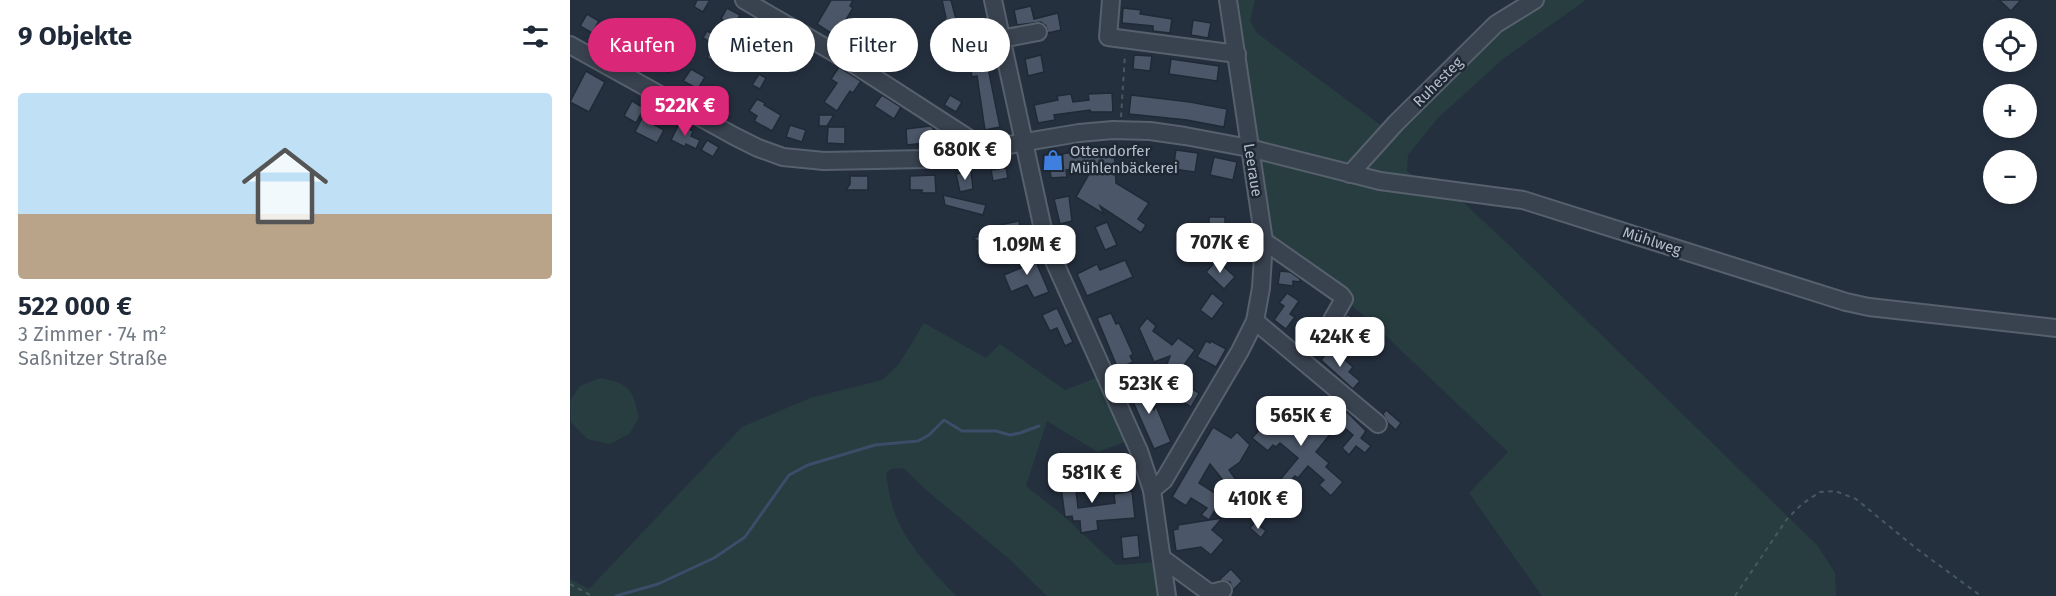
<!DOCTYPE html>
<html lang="de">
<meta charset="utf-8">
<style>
:root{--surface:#fff;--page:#f6f6f7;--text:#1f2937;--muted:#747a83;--accent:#db2777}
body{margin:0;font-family:"Fira Sans",sans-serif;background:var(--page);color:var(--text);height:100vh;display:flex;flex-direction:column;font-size:22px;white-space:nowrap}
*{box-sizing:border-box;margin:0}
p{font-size:20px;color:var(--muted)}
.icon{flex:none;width:33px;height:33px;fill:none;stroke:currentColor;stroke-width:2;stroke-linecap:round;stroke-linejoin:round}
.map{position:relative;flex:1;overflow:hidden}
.details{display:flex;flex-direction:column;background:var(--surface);width:570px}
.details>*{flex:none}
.hud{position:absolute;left:18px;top:18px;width:570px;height:54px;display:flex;gap:12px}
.fabs{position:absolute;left:1413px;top:18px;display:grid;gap:12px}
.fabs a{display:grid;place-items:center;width:54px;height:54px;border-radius:50%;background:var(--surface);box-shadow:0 3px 9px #0003;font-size:30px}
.price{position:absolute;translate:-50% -51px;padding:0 14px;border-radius:12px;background:#fff;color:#222;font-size:20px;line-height:39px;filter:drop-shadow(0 2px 3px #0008)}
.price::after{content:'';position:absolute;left:50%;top:36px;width:18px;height:14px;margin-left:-9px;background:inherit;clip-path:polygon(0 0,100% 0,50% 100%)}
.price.current{background:var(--accent);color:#fff}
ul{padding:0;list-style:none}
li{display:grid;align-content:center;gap:12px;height:318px;padding:0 18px}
li span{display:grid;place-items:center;height:186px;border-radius:6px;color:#555}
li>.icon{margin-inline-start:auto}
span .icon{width:108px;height:108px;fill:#fffc;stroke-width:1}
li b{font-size:26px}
h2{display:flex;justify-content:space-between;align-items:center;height:72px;padding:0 18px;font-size:26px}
.chip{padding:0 21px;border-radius:27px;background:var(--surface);box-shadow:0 3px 9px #0003;font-size:21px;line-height:54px}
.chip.current{background:var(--accent);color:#fff}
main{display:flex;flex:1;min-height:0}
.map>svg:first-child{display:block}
.green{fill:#273d40}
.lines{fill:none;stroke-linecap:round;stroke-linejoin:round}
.stream{stroke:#3b4d68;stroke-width:3}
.building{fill:#4b5768;stroke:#202936;stroke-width:1.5}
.minor-casing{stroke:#57606d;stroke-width:20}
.path{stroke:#455a5d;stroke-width:2;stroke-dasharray:4.5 4.5;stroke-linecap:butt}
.minor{stroke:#39424f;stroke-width:16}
.labels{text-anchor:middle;stroke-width:5;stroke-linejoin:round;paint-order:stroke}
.street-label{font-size:15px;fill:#b6bdca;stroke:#1e2734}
.poi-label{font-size:15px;fill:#b6bdca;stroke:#1e2734;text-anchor:start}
</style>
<main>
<section class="details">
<h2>9 Objekte<svg class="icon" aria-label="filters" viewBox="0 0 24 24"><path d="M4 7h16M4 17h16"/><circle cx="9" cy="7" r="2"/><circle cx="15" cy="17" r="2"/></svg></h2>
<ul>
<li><span style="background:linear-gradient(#bfe0f5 65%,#b9a48a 0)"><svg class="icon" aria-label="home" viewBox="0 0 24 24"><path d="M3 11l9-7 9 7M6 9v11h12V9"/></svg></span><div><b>522 000 €</b><p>3 Zimmer · 74 m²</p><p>Saßnitzer Straße</p></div></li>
</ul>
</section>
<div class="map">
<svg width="1486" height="596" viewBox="0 0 1486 596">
<rect width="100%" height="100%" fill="#25303f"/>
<!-- green -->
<g class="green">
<polygon points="664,0 685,0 680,21 687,33 816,129 958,0 1016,0 933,59 868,118 838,155 837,171 844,176 867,178 939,245 1248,546 1265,573 1266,596 972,596 899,493 938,452 798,319 697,237"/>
<path d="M354,323L416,358L430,344L495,390L528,377L557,441L528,452L477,421L456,486L495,517L546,565L586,562L590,596H477L438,558L355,489L333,468L321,469L316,473C318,484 319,495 322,505C333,542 361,569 386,596H0V579L19,589L172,427L240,398L312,380L329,364Z"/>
<path d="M30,378C60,384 62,388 69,418L59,434L40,444L17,439L1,422L0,401L10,386Z"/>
</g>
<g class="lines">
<!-- stream -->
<polyline class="stream" points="46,596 88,584 144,558 175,537 219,475 238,465 305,445 348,441 359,435 374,420 392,431 426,431 440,435 450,433 469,426"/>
</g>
<!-- building -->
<g class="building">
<polygon points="127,0 140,0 133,12 124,7"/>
<polygon points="261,0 283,0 280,6 283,8 274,23 311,44 301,60 287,54 288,52 284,48 247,24"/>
<polygon points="372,0 381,0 387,23 406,19 410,33 394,37 377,58 361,47 371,34 363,30 376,18"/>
<polygon points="1429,0 1451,0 1441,11"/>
<polygon points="461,6 464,19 488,13 491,30 478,33 476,26 471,22 447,25 444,10"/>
<polygon points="157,8 170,15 164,26 151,19"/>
<polygon points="553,8 571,10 570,14 602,19 600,33 583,31 583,26 552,23"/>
<polygon points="17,14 29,21 22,33 10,26"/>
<polygon points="623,20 641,23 638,38 621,35"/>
<polygon points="184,30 195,36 188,48 177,42"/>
<polygon points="137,31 156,40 158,36 166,41 159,53 166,57 160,68 137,58 145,44 133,38"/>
<polygon points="55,32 69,40 61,53 47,45"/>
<polygon points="221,45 237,55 226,74 209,64"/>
<polygon points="91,47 107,57 98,73 84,64"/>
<polygon points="415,53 430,127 415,130 407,76 402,77 399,56"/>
<polygon points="471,55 474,72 458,76 455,59"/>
<polygon points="564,55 582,56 580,71 563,69"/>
<polygon points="601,59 649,66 647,81 599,74"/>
<polygon points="269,67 291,81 283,93 280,91 267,111 254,102 267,83 261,79"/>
<polygon points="121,69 135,77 128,89 113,81"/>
<polygon points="16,71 35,82 19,112 0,102"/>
<polygon points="189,74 196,78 190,89 182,85"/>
<polygon points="542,93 543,112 521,112 520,110 484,115 485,120 468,123 464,105 488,100 487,96 501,94 503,102 519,100 518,94"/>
<polygon points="312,95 331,107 324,119 304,106"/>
<polygon points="380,95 392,102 386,112 374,105"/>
<polygon points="561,95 620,102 657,109 654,127 617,120 559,114"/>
<polygon points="187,99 195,103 194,105 211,115 202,131 184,121 187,116 179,111"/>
<polygon points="62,101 74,108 66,123 54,116"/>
<polygon points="249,115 264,115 257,126 249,126"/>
<polygon points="72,118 94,130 87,143 65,132"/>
<polygon points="109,124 123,131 121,136 130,140 126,149 116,144 115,147 101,140"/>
<polygon points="220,125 236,130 232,142 216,137"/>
<polygon points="360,126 363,128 365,142 337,145 336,129"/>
<polygon points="258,127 275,127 275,144 257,143"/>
<polygon points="137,140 149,147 143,157 131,150"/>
<polygon points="544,147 546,183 579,203 568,219 576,225 571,233 530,206 534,214 506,197 519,174 508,168 496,170 497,177 481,178 479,161 483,156 516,149"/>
<polygon points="606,150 628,153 625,172 603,169"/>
<polygon points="644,157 667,162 663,180 640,175"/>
<polygon points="436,168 438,178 423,181 421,170"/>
<polygon points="401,171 403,189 390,192 386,174"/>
<polygon points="365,175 366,193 352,193 352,190 340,190 340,176"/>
<polygon points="280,176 298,176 298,190 276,190 280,184"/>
<polygon points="373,195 416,205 413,215 375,205"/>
<polygon points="499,196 502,221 490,224 484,199"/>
<rect x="639" y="217" width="16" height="20"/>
<polygon points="449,221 451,235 437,238 434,224"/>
<polygon points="537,222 547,245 535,250 525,227"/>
<polygon points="417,234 419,243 432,240 435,254 425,256 424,252 403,238"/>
<polygon points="460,248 479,292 464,298 457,285 441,292 434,275 453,267 447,254"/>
<polygon points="555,260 563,277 517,296 507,274 527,264 530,270"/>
<polygon points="647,260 665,277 654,289 636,272"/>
<polygon points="710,271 720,272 730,279 730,282 723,281 723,286 708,284"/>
<polygon points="642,293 654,303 642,319 630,310"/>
<polygon points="717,293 729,301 720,314 725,317 716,329 704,320 714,306 709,303"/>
<polygon points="487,308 503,342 495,346 487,328 480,331 472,315"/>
<polygon points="541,313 546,324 549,323 563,354 560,356 563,362 548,369 527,318"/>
<polygon points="777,314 797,328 789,339 777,331 775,334 768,329"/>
<polygon points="577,318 586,326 583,331 602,345 608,338 625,350 608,373 610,374 607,380 629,393 621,407 591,389 595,378 592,377 600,356 584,362 569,328"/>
<polygon points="636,341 640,343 641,341 656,349 646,367 627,357"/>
<polygon points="761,348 783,367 779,372 790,381 783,389 751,360"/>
<polygon points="571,379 584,410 586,406 601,442 584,449 556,386"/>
<polygon points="731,407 762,432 746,452 759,463 756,467 773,482 761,496 749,485 754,480 738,466 728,478 725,476 715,486 709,481 728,458 710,443 706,447 703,445 698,451 682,438 697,421 710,432"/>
<polygon points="816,410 831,423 826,430 818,423 813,414"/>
<polygon points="777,412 796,431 791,438 801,446 795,453 786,446 779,455 772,448 783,435 768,422"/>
<polygon points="643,427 661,438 667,432 680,445 670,462 659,470 669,484 661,490 640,464 629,483 648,495 650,493 654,496 639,520 631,515 637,508 621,498 616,506 602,497"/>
<polygon points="552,458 554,471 532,475 530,462"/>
<polygon points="503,463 508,508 545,503 544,494 562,491 565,518 527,521 528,530 511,533 510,521 503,521 502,516 495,517 488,465"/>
<polygon points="652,518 642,530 654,540 641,555 631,547 606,551 603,530 608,529 608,525"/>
<polygon points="685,522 696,531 691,538 680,528"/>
<polygon points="568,535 570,557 553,559 551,537"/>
<polygon points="661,569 672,581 663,590 660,582 649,580"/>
</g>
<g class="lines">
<defs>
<g id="minor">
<polyline points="174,0 282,63 415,149"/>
<polyline points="423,0 476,243 569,451 582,490 597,596"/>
<polyline points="541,0 538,37 667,54"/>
<polyline points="431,39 468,32"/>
<polyline points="0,45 164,136 188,148 213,157 254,161 356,159 509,133 543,130 580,131 615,136 679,148 810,181 953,200 1276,302 1299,307 1486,328"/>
<polyline points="780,174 826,123 926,24 965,0"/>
<polyline points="694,241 771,295 774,299 762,320"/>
<polyline points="685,321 808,424"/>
<polyline points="582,490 594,480 670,351 685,321 691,288 694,241 658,0"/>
<polyline points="592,558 637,591 642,593 653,590"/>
</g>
</defs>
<!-- minor casing -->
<use href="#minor" class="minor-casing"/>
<!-- path -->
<g class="path">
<polyline points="551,117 555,54"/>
<polyline points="0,584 22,596"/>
<polyline points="1165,596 1217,519 1232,504 1250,492 1265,491 1286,499 1347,549 1411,596"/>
</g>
<!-- minor -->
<use href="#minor" class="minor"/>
</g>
<!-- icons -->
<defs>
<symbol id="shop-bare" viewBox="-9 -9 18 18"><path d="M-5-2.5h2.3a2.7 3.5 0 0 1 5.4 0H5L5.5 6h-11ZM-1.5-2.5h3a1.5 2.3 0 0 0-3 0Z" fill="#3f7fe0" stroke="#1e2734" stroke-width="2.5" paint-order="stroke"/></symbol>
</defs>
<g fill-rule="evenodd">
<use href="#shop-bare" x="468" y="145" width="30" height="30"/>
</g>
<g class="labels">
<!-- street labels -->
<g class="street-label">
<text transform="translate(868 82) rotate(-45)" y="5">Ruhesteg</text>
<text transform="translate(683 170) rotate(81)" y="5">Leeraue</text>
<text transform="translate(1082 241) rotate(18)" y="5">Mühlweg</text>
</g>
<!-- poi labels -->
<g class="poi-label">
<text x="500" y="156">Ottendorfer<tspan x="500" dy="17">Mühlenbäckerei</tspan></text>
</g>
</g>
</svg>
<div class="fabs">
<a><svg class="icon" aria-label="locate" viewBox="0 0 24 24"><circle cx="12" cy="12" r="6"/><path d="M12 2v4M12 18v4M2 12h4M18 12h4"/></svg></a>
<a>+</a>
<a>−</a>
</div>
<b class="price current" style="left:115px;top:137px">522K €</b>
<b class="price" style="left:395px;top:181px">680K €</b>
<b class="price" style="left:650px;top:274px">707K €</b>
<b class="price" style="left:457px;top:276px">1.09M €</b>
<b class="price" style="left:770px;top:368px">424K €</b>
<b class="price" style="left:579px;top:415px">523K €</b>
<b class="price" style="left:731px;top:447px">565K €</b>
<b class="price" style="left:522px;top:504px">581K €</b>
<b class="price" style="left:688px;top:530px">410K €</b>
<div class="hud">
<a class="chip current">Kaufen</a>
<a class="chip">Mieten</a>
<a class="chip">Filter</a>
<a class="chip">Neu</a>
</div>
</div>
</main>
